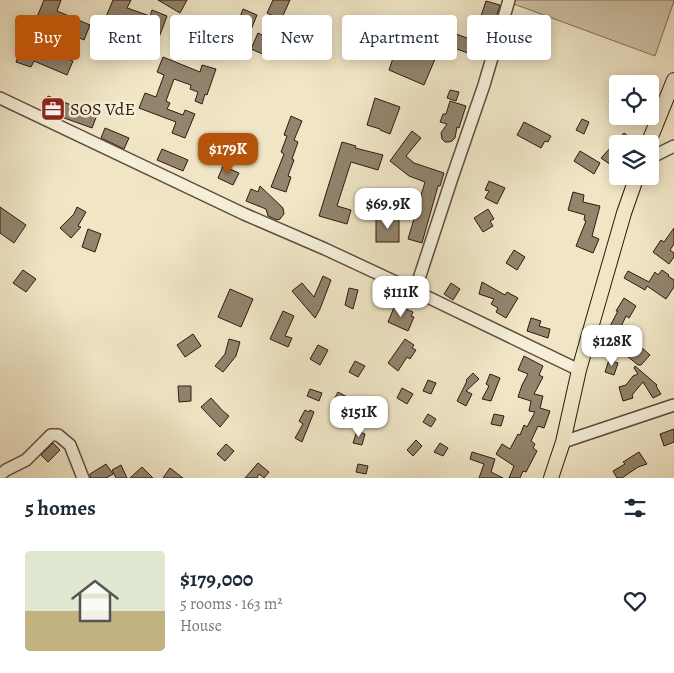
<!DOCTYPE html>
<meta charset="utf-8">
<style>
:root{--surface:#fff;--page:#f2f2f3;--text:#1f2937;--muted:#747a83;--accent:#b45309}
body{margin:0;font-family:Alegreya,serif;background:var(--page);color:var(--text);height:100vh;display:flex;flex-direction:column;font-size:19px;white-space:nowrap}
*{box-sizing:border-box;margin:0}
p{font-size:16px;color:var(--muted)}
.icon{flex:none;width:28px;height:28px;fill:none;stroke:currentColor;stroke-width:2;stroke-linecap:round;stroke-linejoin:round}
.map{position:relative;height:478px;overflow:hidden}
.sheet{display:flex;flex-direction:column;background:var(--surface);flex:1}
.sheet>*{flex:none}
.guide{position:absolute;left:15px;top:15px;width:645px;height:45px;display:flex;gap:10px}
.fabs{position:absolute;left:609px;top:75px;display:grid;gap:10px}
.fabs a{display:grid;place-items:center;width:50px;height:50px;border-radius:5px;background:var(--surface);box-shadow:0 2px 12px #0003;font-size:25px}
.price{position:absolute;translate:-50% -42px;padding:0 11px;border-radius:10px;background:#fff;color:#222;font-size:16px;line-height:32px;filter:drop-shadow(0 1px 2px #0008)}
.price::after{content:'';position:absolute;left:50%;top:30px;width:15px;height:11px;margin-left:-8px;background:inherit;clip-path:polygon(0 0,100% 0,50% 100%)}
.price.active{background:var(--accent);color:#fff}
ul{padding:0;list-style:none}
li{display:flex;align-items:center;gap:15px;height:125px;padding:0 25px}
li span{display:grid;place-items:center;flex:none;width:140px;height:100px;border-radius:5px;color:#555}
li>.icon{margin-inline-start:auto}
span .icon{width:60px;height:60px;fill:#fffc;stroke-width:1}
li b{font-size:21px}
h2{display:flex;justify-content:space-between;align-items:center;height:60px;padding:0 25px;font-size:21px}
.pill{padding:0 18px;border-radius:5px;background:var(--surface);box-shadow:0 2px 12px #0003;font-size:18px;line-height:45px}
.pill.active{background:var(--accent);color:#fff}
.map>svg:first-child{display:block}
.green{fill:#cfc3a7;stroke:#7f6e5a}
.building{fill:#93846e;stroke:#2f1a0e;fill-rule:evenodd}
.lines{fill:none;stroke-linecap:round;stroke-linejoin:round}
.minor-casing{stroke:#5f4d3c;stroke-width:14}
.major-casing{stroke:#2f1a0e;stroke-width:16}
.minor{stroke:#f5efda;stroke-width:11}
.major{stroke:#f0e6c6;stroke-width:14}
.labels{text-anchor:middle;stroke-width:5;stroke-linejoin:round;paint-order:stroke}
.poi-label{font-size:18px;fill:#2f1a0e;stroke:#f5efda;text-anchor:start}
</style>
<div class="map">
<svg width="674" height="478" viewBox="0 0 674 478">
<rect width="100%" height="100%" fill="#f0e6c6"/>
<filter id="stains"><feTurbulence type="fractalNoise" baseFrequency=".004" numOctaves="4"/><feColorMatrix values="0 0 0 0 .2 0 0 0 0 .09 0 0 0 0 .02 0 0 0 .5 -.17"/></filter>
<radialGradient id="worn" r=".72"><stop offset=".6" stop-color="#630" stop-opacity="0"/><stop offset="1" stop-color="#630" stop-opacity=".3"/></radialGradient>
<!-- green -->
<polygon class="green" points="503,0 674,0 674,1 655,56"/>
<!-- building -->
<g class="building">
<path d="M44,0H61L57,11L90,25L84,40L75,36L65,58L73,61L67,75L34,61L31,67L16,62L33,16L40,19L37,17ZM43,20L61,27L60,30L65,32L56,54L39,47L40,43L34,41Z"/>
<polygon points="113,0 131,0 127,8 150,16 152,10 167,16 158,40 144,35 147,25 124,17 120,25 105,19"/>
<polygon points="158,0 187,0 180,13"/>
<polygon points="273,0 290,0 281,20 284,21 275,40 272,39 265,55 251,49 258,33 266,37 275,17 267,13"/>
<polygon points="486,1 500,5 487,45 473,40"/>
<polygon points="243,9 257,15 250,32 236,27"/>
<polygon points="453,33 473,40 468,53 448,46"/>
<polygon points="399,42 408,45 407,47 435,59 424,85 389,70 395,52 396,52"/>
<polygon points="163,57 200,72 202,65 216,69 207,95 205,94 202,104 195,101 198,92 190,89 191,85 174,79 166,101 170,103 167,109 183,115 185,110 195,114 185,138 172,133 176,122 139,108 145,93 156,97 164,75 157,72"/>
<polygon points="621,75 640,84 618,84 618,106 609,102"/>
<polygon points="450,90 459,92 456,101 447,98"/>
<polygon points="48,96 97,115 92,128 56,115 55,116 43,110"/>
<polygon points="375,98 400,107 390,134 380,130 380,129 367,125"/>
<polygon points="450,101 466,106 459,128 457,127 455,138 452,141 449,142 445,142 442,139 441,133 447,124 440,122 443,114 446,114"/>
<polygon points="291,116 302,121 294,140 298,142 292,159 294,160 288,176 291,177 286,192 271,187 284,154 281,152 287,136 284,135"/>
<polygon points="582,119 589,122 584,134 576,130"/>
<polygon points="524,122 551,136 548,142 545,141 541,148 517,135"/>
<polygon points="105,128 129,138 124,149 101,138"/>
<polygon points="412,131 421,138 406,156 414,163 444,173 440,186 438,186 422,243 408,239 425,182 409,176 390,161"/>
<polygon points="624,133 639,144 618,144 618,170 601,158"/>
<polygon points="342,142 356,146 355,148 383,155 378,170 351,162 337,206 351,210 347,224 319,216"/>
<polygon points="162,149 188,160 183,171 157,160"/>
<polygon points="580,151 600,163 594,174 574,161"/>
<polygon points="223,166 239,173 233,185 218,178"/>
<polygon points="489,181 505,188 497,204 485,198 489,191 485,190"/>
<polygon points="260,186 283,208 284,214 280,219 277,220 268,216 266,209 246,201 251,189 258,192"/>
<polygon points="573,192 584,195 583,202 600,206 592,236 599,239 593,253 576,246 586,221 584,220 585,215 568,210"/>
<polygon points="0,207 26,225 14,243 0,233"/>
<polygon points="77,207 86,212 78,226 81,227 71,238 60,228 74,214"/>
<polygon points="488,209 494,219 490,221 493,226 483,232 474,218"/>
<rect x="376" y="218" width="23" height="24"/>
<polygon points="674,228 674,244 670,250 674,253 674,257 669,264 653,252 661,240 664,242"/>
<polygon points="88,229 101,234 95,252 82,247"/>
<polygon points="514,250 525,257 517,270 506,263"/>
<polygon points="23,270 36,279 26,292 13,283"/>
<polygon points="662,270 669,275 668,276 674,280 674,287 666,299 647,286 645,290 624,278 628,271 649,282 655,272 658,275"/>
<polygon points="323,276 331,280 320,309 315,318 292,291 302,283 314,297"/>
<polygon points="482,282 505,295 507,292 518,298 506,318 496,312 498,308 491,304 494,299 479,294"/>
<polygon points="451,283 460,289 453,300 444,294"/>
<polygon points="349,288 358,290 353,309 345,305"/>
<polygon points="230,289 253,299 241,327 218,317"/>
<polygon points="624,298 636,306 629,318 626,316 618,333 609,328 618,311 616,311"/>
<polygon points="395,305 413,312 411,316 414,317 408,331 388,322"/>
<polygon points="283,311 294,316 285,336 292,338 288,347 270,339"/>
<polygon points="531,318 541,321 539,326 550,329 548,338 527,331"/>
<polygon points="193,334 201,346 185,357 177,345"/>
<polygon points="229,339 240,342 236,356 223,372 215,366 225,354"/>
<polygon points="405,339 414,345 412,348 416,350 410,359 407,357 398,371 388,363"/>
<polygon points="626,339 640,349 641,347 650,355 641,365 638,365 621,351 624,347 622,346"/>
<polygon points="318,345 328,350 320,365 310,359"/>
<polygon points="524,356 543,366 539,375 543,377 534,394 543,396 540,408 550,411 544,428 538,426 531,441 535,444 533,448 537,451 526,472 523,471 520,478 509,478 514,466 496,454 502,444 510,449 518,434 520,435 524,425 527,427 535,412 529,411 531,401 518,397 522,385 528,374 518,370"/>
<polygon points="609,360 618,363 614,375 605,372"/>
<polygon points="355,361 365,366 358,377 349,372"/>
<polygon points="635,366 657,385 656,386 661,394 653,398 643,382 632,395 633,398 623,401 619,387 626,385 633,376 638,374 634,368"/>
<polygon points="473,373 479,379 466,391 472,394 466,406 457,401 467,381 466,380"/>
<polygon points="490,374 500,378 491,401 482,399 489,386 486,384"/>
<polygon points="428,380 436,383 431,394 423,391"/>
<polygon points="178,386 191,386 191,401 179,402"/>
<polygon points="402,388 413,394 407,404 397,398"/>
<polygon points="310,389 322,393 319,401 307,396"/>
<polygon points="338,392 349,398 346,404 349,405 343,415 330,407"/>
<polygon points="211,398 223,411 229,416 220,427 201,407"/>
<polygon points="305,410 309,412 310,410 314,412 302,442 295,438 303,424 299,421"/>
<polygon points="428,414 436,419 431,427 423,422"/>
<polygon points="494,414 504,416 501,426 491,424"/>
<polygon points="674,429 674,442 664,446 660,434"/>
<polygon points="357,431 365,434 362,445 353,443"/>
<polygon points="416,440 422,446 413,456 407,450"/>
<polygon points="53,443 60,450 48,462 41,455"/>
<polygon points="440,443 448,448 443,456 434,452"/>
<polygon points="226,444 234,451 225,461 217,454"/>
<polygon points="472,452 495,459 491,472 503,478 479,478 484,464 470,459"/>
<polygon points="639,452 647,464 638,467 622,478 617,478 613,471 625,464 623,462"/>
<polygon points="258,463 269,472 264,478 259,474 257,478 245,478"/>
<polygon points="106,464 113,474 106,478 90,478 90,474"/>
<polygon points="358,464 368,466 366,474 356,472"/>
<polygon points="121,465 127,478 116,478 112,470"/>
<polygon points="142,467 153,478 130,478"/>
<polygon points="170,468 183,478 163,478"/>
</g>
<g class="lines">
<defs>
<g id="minor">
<polyline points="0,98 244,214 325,249 415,291 579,370"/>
<polyline points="650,158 674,146"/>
<polyline points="415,291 452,178 484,85 509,0"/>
<polyline points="563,442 674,405"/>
<polyline points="0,475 6,470 26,460 51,435 58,435 70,445 83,478"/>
</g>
<g id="major">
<polyline points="648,144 674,80"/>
<polyline points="551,478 563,442 579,370 588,338 624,213 637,176"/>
</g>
</defs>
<!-- minor casing -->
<use href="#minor" class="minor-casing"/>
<!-- major casing -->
<use href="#major" class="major-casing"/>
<!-- minor -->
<use href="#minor" class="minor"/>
<!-- major -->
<use href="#major" class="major"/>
</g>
<!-- icons -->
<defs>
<symbol id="office-square" viewBox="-11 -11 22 22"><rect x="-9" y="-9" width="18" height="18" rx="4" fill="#8f2418" stroke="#f5efda"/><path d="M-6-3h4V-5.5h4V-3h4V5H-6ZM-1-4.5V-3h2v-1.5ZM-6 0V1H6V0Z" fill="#fff"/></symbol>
</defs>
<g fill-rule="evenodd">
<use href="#office-square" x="39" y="95" width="28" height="28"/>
</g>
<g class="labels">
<!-- poi labels -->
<g class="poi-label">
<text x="70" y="115">SOS VdE</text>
</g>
</g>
<rect width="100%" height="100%" filter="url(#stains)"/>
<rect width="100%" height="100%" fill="url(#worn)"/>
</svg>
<div class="fabs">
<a><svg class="icon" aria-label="locate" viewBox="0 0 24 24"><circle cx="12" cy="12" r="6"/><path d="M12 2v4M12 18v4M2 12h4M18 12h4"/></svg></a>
<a><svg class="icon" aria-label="layers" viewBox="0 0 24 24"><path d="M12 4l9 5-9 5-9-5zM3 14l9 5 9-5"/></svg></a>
</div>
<b class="price active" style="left:228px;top:175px">$179K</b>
<b class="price" style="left:388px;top:230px">$69.9K</b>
<b class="price" style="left:401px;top:318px">$111K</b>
<b class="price" style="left:612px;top:367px">$128K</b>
<b class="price" style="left:359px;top:438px">$151K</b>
<div class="guide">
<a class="pill active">Buy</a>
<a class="pill">Rent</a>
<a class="pill">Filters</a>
<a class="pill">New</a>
<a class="pill">Apartment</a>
<a class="pill">House</a>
</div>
</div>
<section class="sheet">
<h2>5 homes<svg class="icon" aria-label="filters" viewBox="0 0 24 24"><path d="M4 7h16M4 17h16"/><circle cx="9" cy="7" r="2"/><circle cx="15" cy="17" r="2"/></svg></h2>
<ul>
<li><span style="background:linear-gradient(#dfe7d0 60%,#c2b280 0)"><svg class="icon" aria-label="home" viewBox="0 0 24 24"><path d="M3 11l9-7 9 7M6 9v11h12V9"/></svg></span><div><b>$179,000</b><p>5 rooms · 163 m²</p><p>House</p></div><svg class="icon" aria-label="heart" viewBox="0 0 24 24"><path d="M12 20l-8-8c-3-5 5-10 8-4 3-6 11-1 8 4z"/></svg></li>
</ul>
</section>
